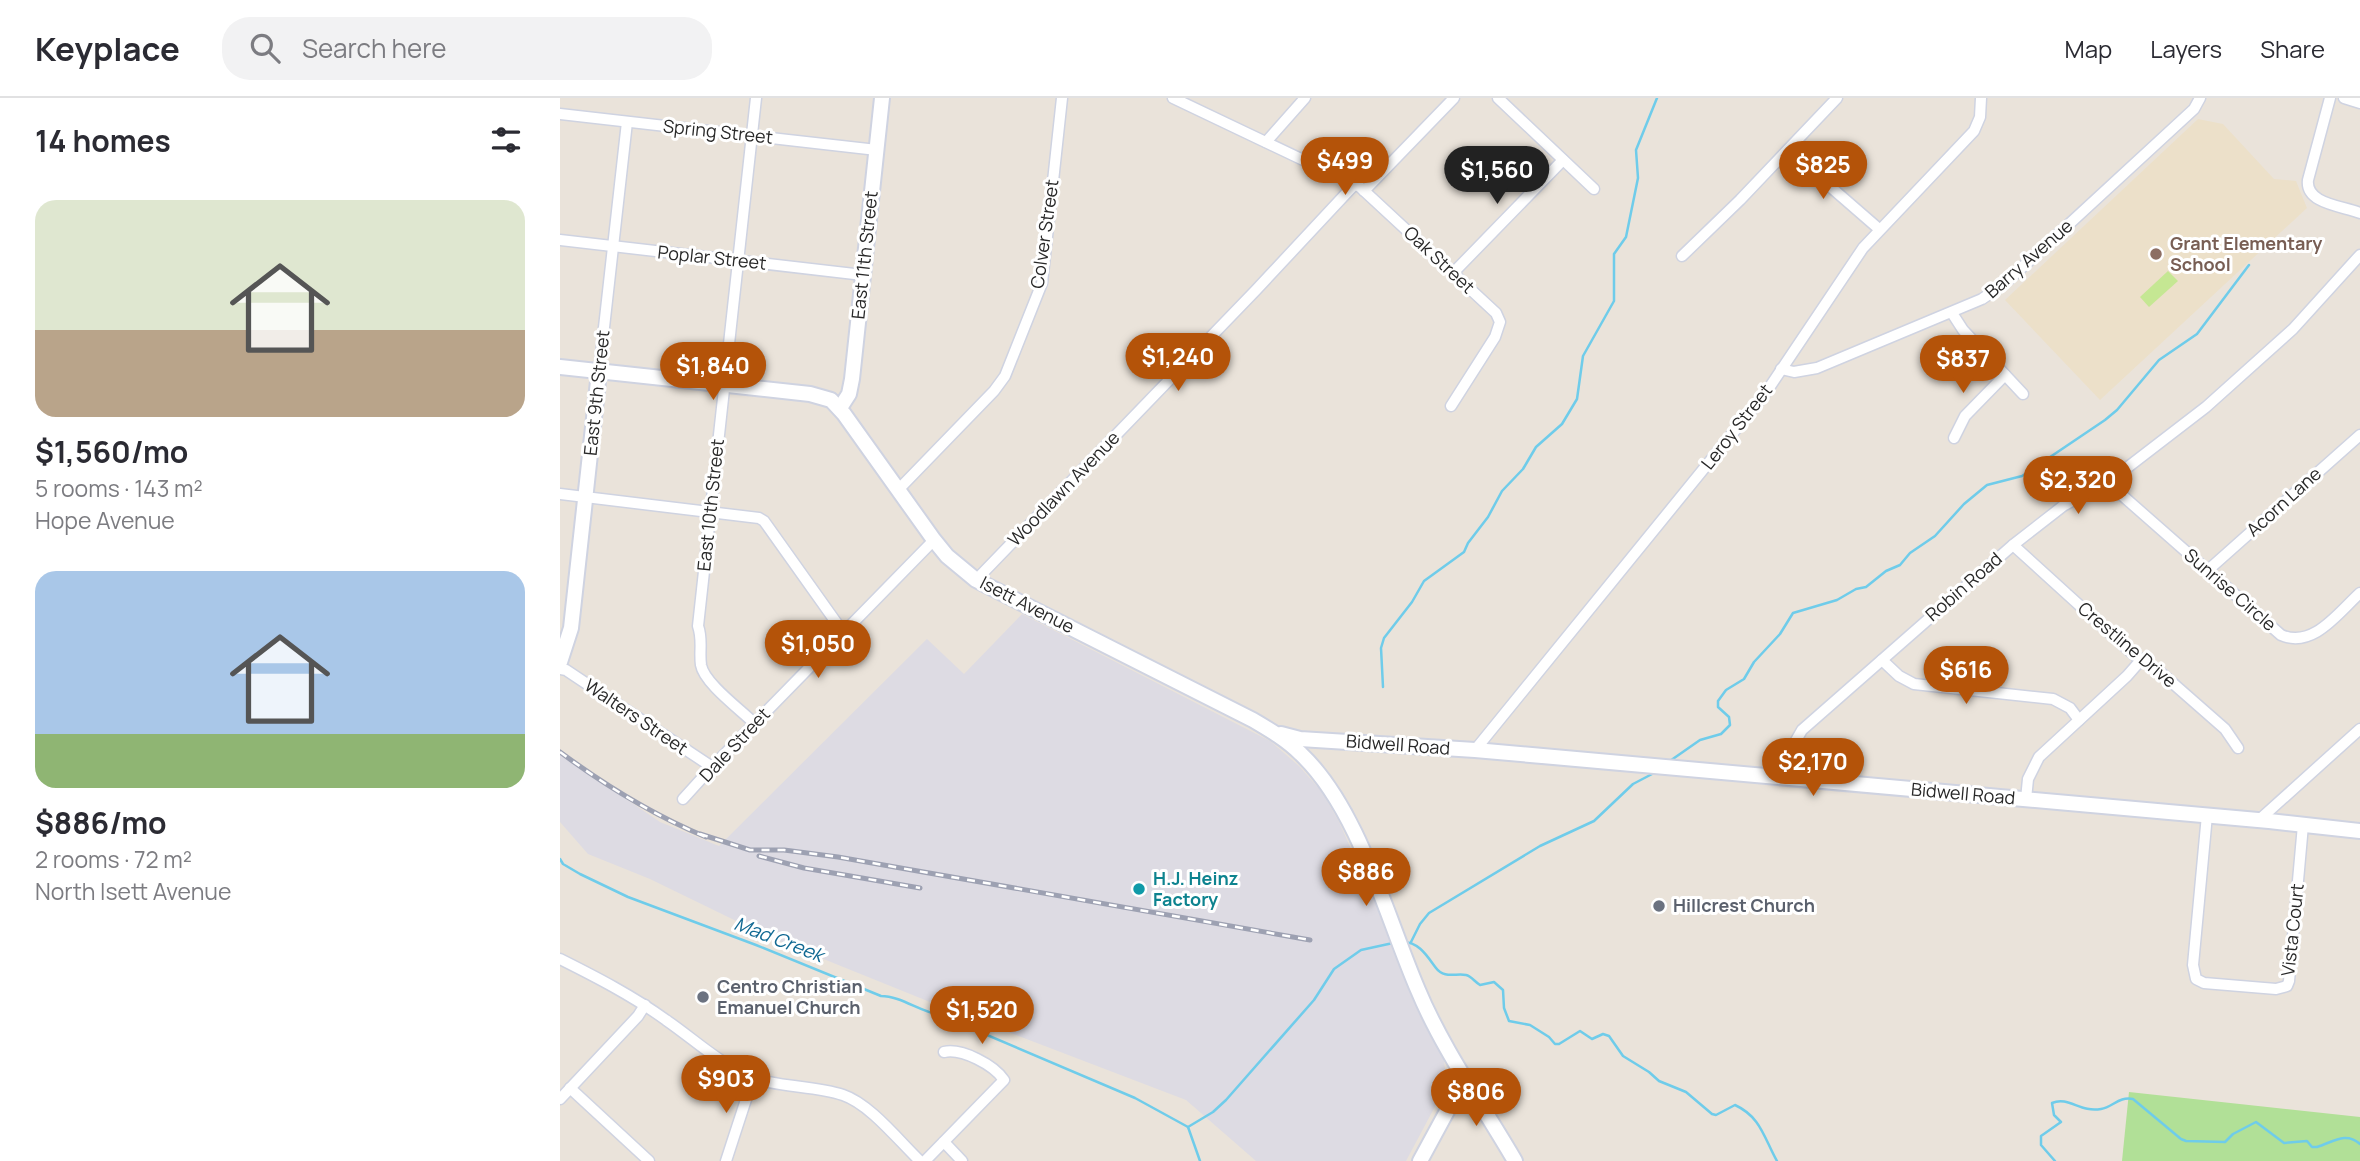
<!DOCTYPE html>
<meta charset="utf-8">
<style>
:root{--surface:#fff;--page:#f2f2f3;--text:#2b2b33;--muted:#7c7c81;--line:#e1e1e2;--accent:#b45309}
body{margin:0;font-family:Manrope,sans-serif;background:var(--page);color:var(--text);height:100vh;display:flex;flex-direction:column;font-size:26px;white-space:nowrap}
*{box-sizing:border-box;margin:0}
p{font-size:23px;color:var(--muted)}
.icon{flex:none;width:38px;height:38px;fill:none;stroke:currentColor;stroke-width:2;stroke-linecap:round;stroke-linejoin:round}
.map{position:relative;flex:1;overflow:hidden}
.panel{display:flex;flex-direction:column;background:var(--surface);width:560px}
.panel>*{flex:none}
.price{position:absolute;translate:-50% -60px;padding:0 16px;border-radius:24px;background:var(--accent);color:#fff;font-size:23px;line-height:46px;filter:drop-shadow(0 2px 4px #0008)}
.price::after{content:'';position:absolute;left:50%;top:42px;width:21px;height:16px;margin-left:-10px;background:inherit;clip-path:polygon(0 0,100% 0,50% 100%)}
.price.selected{background:#222;color:#fff}
ul{padding:0;list-style:none}
li{display:grid;align-content:center;gap:14px;height:371px;padding:0 35px}
li span{display:grid;place-items:center;height:217px;border-radius:21px;color:#555}
li>.icon{margin-inline-start:auto}
span .icon{width:126px;height:126px;fill:#fffc;stroke-width:1}
li b{font-size:30px}
h2{display:flex;justify-content:space-between;align-items:center;height:84px;padding:0 35px;font-size:30px}
header{display:flex;align-items:center;gap:42px;box-sizing:border-box;height:98px;padding:0 35px;background:var(--surface);border-bottom:2px solid var(--line)}
header strong{font-size:33px}
nav{display:flex;gap:38px;margin-inline-start:auto;font-size:24px}
.search{width:490px;height:63px;background:var(--page);display:flex;align-items:center;gap:18px;box-sizing:border-box;padding:0 24px;border-radius:28px;color:var(--muted);font-size:26px}
main{display:flex;flex:1;min-height:0}
.map>svg:first-child{display:block}
.industrial{fill:#dddbe3}
.education{fill:#ece0c9}
.green{fill:#b1e097}
.pitch{fill:#c5e793}
.lines{fill:none;stroke-linecap:round;stroke-linejoin:round}
.stream{stroke:#6fccea;stroke-width:2.5}
.street-casing{stroke:#cfd3e1;stroke-width:13}
.secondary-casing{stroke:#cfd3e1;stroke-width:18}
.street{stroke:#fff;stroke-width:10}
.secondary{stroke:#fff;stroke-width:14}
.rail-casing{stroke:#9da1b2;stroke-width:5}
.rail{stroke:#fff;stroke-width:2.5;stroke-dasharray:8;stroke-linecap:butt}
.education-dot{fill:#8d6e63;stroke:#fff;stroke-width:2.5}
.culture-dot{fill:#0f9aa8;stroke:#fff;stroke-width:2.5}
.worship-dot{fill:#6b7280;stroke:#fff;stroke-width:2.5}
.labels{text-anchor:middle;stroke-width:6;stroke-linejoin:round;paint-order:stroke}
.street-label{font-size:18px;fill:#282828;stroke:#fff}
.education-label{font-size:18px;font-weight:bold;fill:#785e54;stroke:#fff;text-anchor:start}
.culture-label{font-size:18px;font-weight:bold;fill:#0d838f;stroke:#fff;text-anchor:start}
.worship-label{font-size:18px;font-weight:bold;fill:#5b616d;stroke:#fff;text-anchor:start}
.water-label{font-size:19px;font-style:italic;fill:#116993;stroke:#fff}
</style>
<header>
<strong>Keyplace</strong>
<div class="search"><svg class="icon" aria-label="search" viewBox="0 0 24 24"><circle cx="10" cy="10" r="6"/><path d="M15 15l6 6"/></svg>Search here</div>
<nav><a>Map</a><a>Layers</a><a>Share</a></nav>
</header>
<main>
<section class="panel">
<h2>14 homes<svg class="icon" aria-label="filters" viewBox="0 0 24 24"><path d="M4 7h16M4 17h16"/><circle cx="9" cy="7" r="2"/><circle cx="15" cy="17" r="2"/></svg></h2>
<ul>
<li><span style="background:linear-gradient(#dfe7d0 60%,#b9a48a 0)"><svg class="icon" aria-label="home" viewBox="0 0 24 24"><path d="M3 11l9-7 9 7M6 9v11h12V9"/></svg></span><div><b>$1,560/mo</b><p>5 rooms · 143 m²</p><p>Hope Avenue</p></div></li>
<li><span style="background:linear-gradient(#a9c7e8 75%,#8fb573 0)"><svg class="icon" aria-label="home" viewBox="0 0 24 24"><path d="M3 11l9-7 9 7M6 9v11h12V9"/></svg></span><div><b>$886/mo</b><p>2 rooms · 72 m²</p><p>North Isett Avenue</p></div></li>
</ul>
</section>
<div class="map">
<svg width="1800" height="1063" viewBox="0 0 1800 1063">
<rect width="100%" height="100%" fill="#eae3da"/>
<!-- industrial -->
<polygon class="industrial" points="462,516 710,643 739,668 762,694 779,724 883,956 887,986 846,1063 696,1063 626,1002 370,904 209,839 90,781 28,756 0,724 0,656 100,724 159,748 367,541 404,576"/>
<!-- education -->
<polygon class="education" points="1638,21 1663,26 1714,81 1736,83 1747,110 1540,302 1445,202"/>
<!-- green -->
<polygon class="green" points="1569,994 1800,1019 1800,1063 1562,1063"/>
<!-- pitch -->
<polygon class="pitch" points="1608,173 1618,183 1589,209 1580,199"/>
<g class="lines">
<!-- stream -->
<g class="stream">
<polyline points="823,589 821,550 824,540 852,504 864,483 904,454 908,445 928,419 942,393 963,371 976,349 1002,326 1017,301 1023,258 1054,203 1054,156 1066,139 1078,80 1076,52 1097,0"/>
<polyline points="1107,665 1140,642 1161,636 1170,627 1169,619 1158,609 1158,603 1166,592 1184,581 1194,564 1220,536 1233,515 1277,502 1296,491 1306,489 1326,473 1340,467 1350,455 1375,438 1404,406 1427,387 1462,378 1545,322 1557,312 1599,262 1637,236 1689,167"/>
<path d="M0,761L3,766L20,776L68,799L196,847L321,898C341,898 360,914 380,917L575,1000L628,1029L640,1063"/>
<path d="M843,844C859,844 867,858 876,870C884,881 896,875 906,877C911,878 915,884 920,887L934,884L943,892L944,910L949,923L970,927L989,939L995,946H999L1020,933L1032,941L1043,936L1049,938L1063,958L1089,974L1099,983L1126,994L1152,1016L1156,1017L1175,1007C1201,1019 1204,1040 1217,1063"/>
<polyline points="851,844 860,826 869,815 980,748 1034,723 1073,686 1094,675"/>
<polyline points="628,1029 653,1014 666,1002 754,902 774,871 801,852 833,845"/>
<path d="M1495,1063L1481,1047V1038L1501,1024L1494,1017L1492,1005C1509,998 1520,1015 1541,1011C1553,1009 1559,998 1573,1001L1621,1041L1626,1043L1665,1044L1673,1036L1696,1024L1724,1045L1747,1043L1752,1049H1757C1773,1044 1786,1033 1800,1046"/>
</g>
<defs>
<g id="street">
<polyline points="613,0 800,89 936,215 940,224 935,239 891,308"/>
<polyline points="938,0 1034,91"/>
<path d="M1770,0L1748,82C1745,106 1783,108 1800,115"/>
<polyline points="1784,0 1800,5"/>
<polyline points="0,16 317,52"/>
<polyline points="706,44 745,0"/>
<polyline points="1228,52 1319,131"/>
<polyline points="804,93 894,0"/>
<polyline points="0,142 303,177"/>
<polyline points="1122,158 1180,102 1277,0"/>
<polyline points="893,175 1003,62"/>
<polyline points="1392,215 1403,232 1463,296"/>
<polyline points="1221,271 1234,274 1257,270 1422,201 1444,186 1634,11 1640,0"/>
<polyline points="39,274 67,24"/>
<polyline points="1394,340 1405,318 1445,277"/>
<path d="M1547,384L1721,537C1753,551 1778,515 1800,495"/>
<polyline points="338,392 434,293 445,278 482,185 502,0"/>
<polyline points="0,396 199,420 204,423 283,534"/>
<polyline points="1453,447 1573,556 1600,574 1665,631 1678,650"/>
<polyline points="1647,473 1800,337"/>
<polyline points="416,482 696,192 794,87"/>
<polyline points="1322,562 1339,578 1354,586 1493,601 1510,610 1519,622"/>
<polyline points="0,571 6,572 27,586 152,669"/>
<path d="M194,625C181,612 144,585 141,567C139,553 143,542 138,528L196,0"/>
<polyline points="915,652 1207,293 1303,150 1414,33 1420,19 1421,0"/>
<polyline points="1225,680 1230,653 1242,632 1453,447 1503,408 1555,379 1646,309 1733,231 1800,157"/>
<polyline points="123,701 152,669 374,442"/>
<polyline points="1466,701 1468,681 1479,659 1567,578 1581,562"/>
<polyline points="1647,717 1633,867 1636,881 1644,885 1716,891 1727,888 1729,883 1743,727"/>
<polyline points="1699,722 1800,631"/>
<path d="M0,861C36,879 73,898 106,922C131,939 153,960 180,974C213,991 250,986 283,997C310,1006 339,1043 360,1063"/>
<polyline points="10,990 89,1063"/>
<polyline points="0,1001 78,918 85,907"/>
<polyline points="384,1044 402,1063"/>
<polyline points="166,1063 193,980"/>
<path d="M365,1063L444,982C434,967 402,950 384,954"/>
</g>
<g id="secondary">
<path d="M0,269L250,296L271,302L284,316L374,442L387,458L416,482L693,622C710,632 727,642 741,656C799,711 826,818 858,892C882,950 923,1008 955,1063"/>
<polyline points="280,310 289,296 292,281 322,0"/>
<polyline points="0,564 11,530 39,274"/>
<polyline points="721,636 740,641 915,652 1709,723 1800,733"/>
<polyline points="860,1063 905,980"/>
</g>
</defs>
<!-- street casing -->
<use href="#street" class="street-casing"/>
<!-- secondary casing -->
<use href="#secondary" class="secondary-casing"/>
<!-- street -->
<use href="#street" class="street"/>
<!-- secondary -->
<use href="#secondary" class="secondary"/>
<defs>
<g id="rail">
<path d="M0,654C46,688 93,717 146,739"/>
<polyline points="140,736 190,752 224,752 278,759 750,842"/>
<polyline points="199,758 244,770 360,790"/>
</g>
</defs>
<!-- rail casing -->
<use href="#rail" class="rail-casing"/>
<!-- rail -->
<use href="#rail" class="rail"/>
</g>
<!-- markers -->
<circle class="education-dot" cx="1596" cy="156" r="7"/>
<circle class="culture-dot" cx="579" cy="791" r="7"/>
<g class="worship-dot">
<circle cx="1099" cy="808" r="7"/>
<circle cx="143" cy="899" r="7"/>
</g>
<g class="labels">
<!-- street labels -->
<g class="street-label">
<text transform="translate(158 34) rotate(6)" y="6">Spring Street</text>
<text transform="translate(485 136) rotate(-82)" y="6">Colver Street</text>
<text transform="translate(305 157) rotate(-84)" y="6">East 11th Street</text>
<text transform="translate(152 160) rotate(6)" y="6">Poplar Street</text>
<text transform="translate(1469 161) rotate(-41)" y="6">Barry Avenue</text>
<text transform="translate(879 162) rotate(43)" y="6">Oak Street</text>
<text transform="translate(37 295) rotate(-84)" y="6">East 9th Street</text>
<text transform="translate(1177 329) rotate(-52)" y="6">Leroy Street</text>
<text transform="translate(504 391) rotate(-46)" y="6">Woodlawn Avenue</text>
<text transform="translate(1724 404) rotate(-42)" y="6">Acorn Lane</text>
<text transform="translate(151 407) rotate(-84)" y="6">East 10th Street</text>
<text transform="translate(1404 489) rotate(-41)" y="6">Robin Road</text>
<text transform="translate(1670 492) rotate(41)" y="6">Sunrise Circle</text>
<text transform="translate(467 507) rotate(27)" y="6">Isett Avenue</text>
<text transform="translate(1567 547) rotate(40)" y="6">Crestline Drive</text>
<text transform="translate(76 619) rotate(34)" y="6">Walters Street</text>
<text transform="translate(175 647) rotate(-47)" y="6">Dale Street</text>
<text transform="translate(838 647) rotate(4)" y="6">Bidwell Road</text>
<text transform="translate(1403 696) rotate(5)" y="6">Bidwell Road</text>
<text transform="translate(1733 832) rotate(-84)" y="6">Vista Court</text>
</g>
<!-- education labels -->
<g class="education-label">
<text x="1610" y="152">Grant Elementary<tspan x="1610" dy="21">School</tspan></text>
</g>
<!-- culture labels -->
<g class="culture-label">
<text x="593" y="787">H.J. Heinz<tspan x="593" dy="21">Factory</tspan></text>
</g>
<!-- worship labels -->
<g class="worship-label">
<text x="1113" y="814">Hillcrest Church</text>
<text x="157" y="895">Centro Christian<tspan x="157" dy="21">Emanuel Church</tspan></text>
</g>
<!-- water labels -->
<g class="water-label">
<text transform="translate(219 841) rotate(21)" y="7">Mad Creek</text>
</g>
</g>
</svg>
<b class="price" style="left:785px;top:99px">$499</b>
<b class="price" style="left:1263px;top:103px">$825</b>
<b class="price selected" style="left:937px;top:108px">$1,560</b>
<b class="price" style="left:618px;top:295px">$1,240</b>
<b class="price" style="left:1403px;top:297px">$837</b>
<b class="price" style="left:153px;top:304px">$1,840</b>
<b class="price" style="left:1518px;top:418px">$2,320</b>
<b class="price" style="left:258px;top:582px">$1,050</b>
<b class="price" style="left:1406px;top:608px">$616</b>
<b class="price" style="left:1253px;top:700px">$2,170</b>
<b class="price" style="left:806px;top:810px">$886</b>
<b class="price" style="left:422px;top:948px">$1,520</b>
<b class="price" style="left:166px;top:1017px">$903</b>
<b class="price" style="left:916px;top:1030px">$806</b>
</div>
</main>
